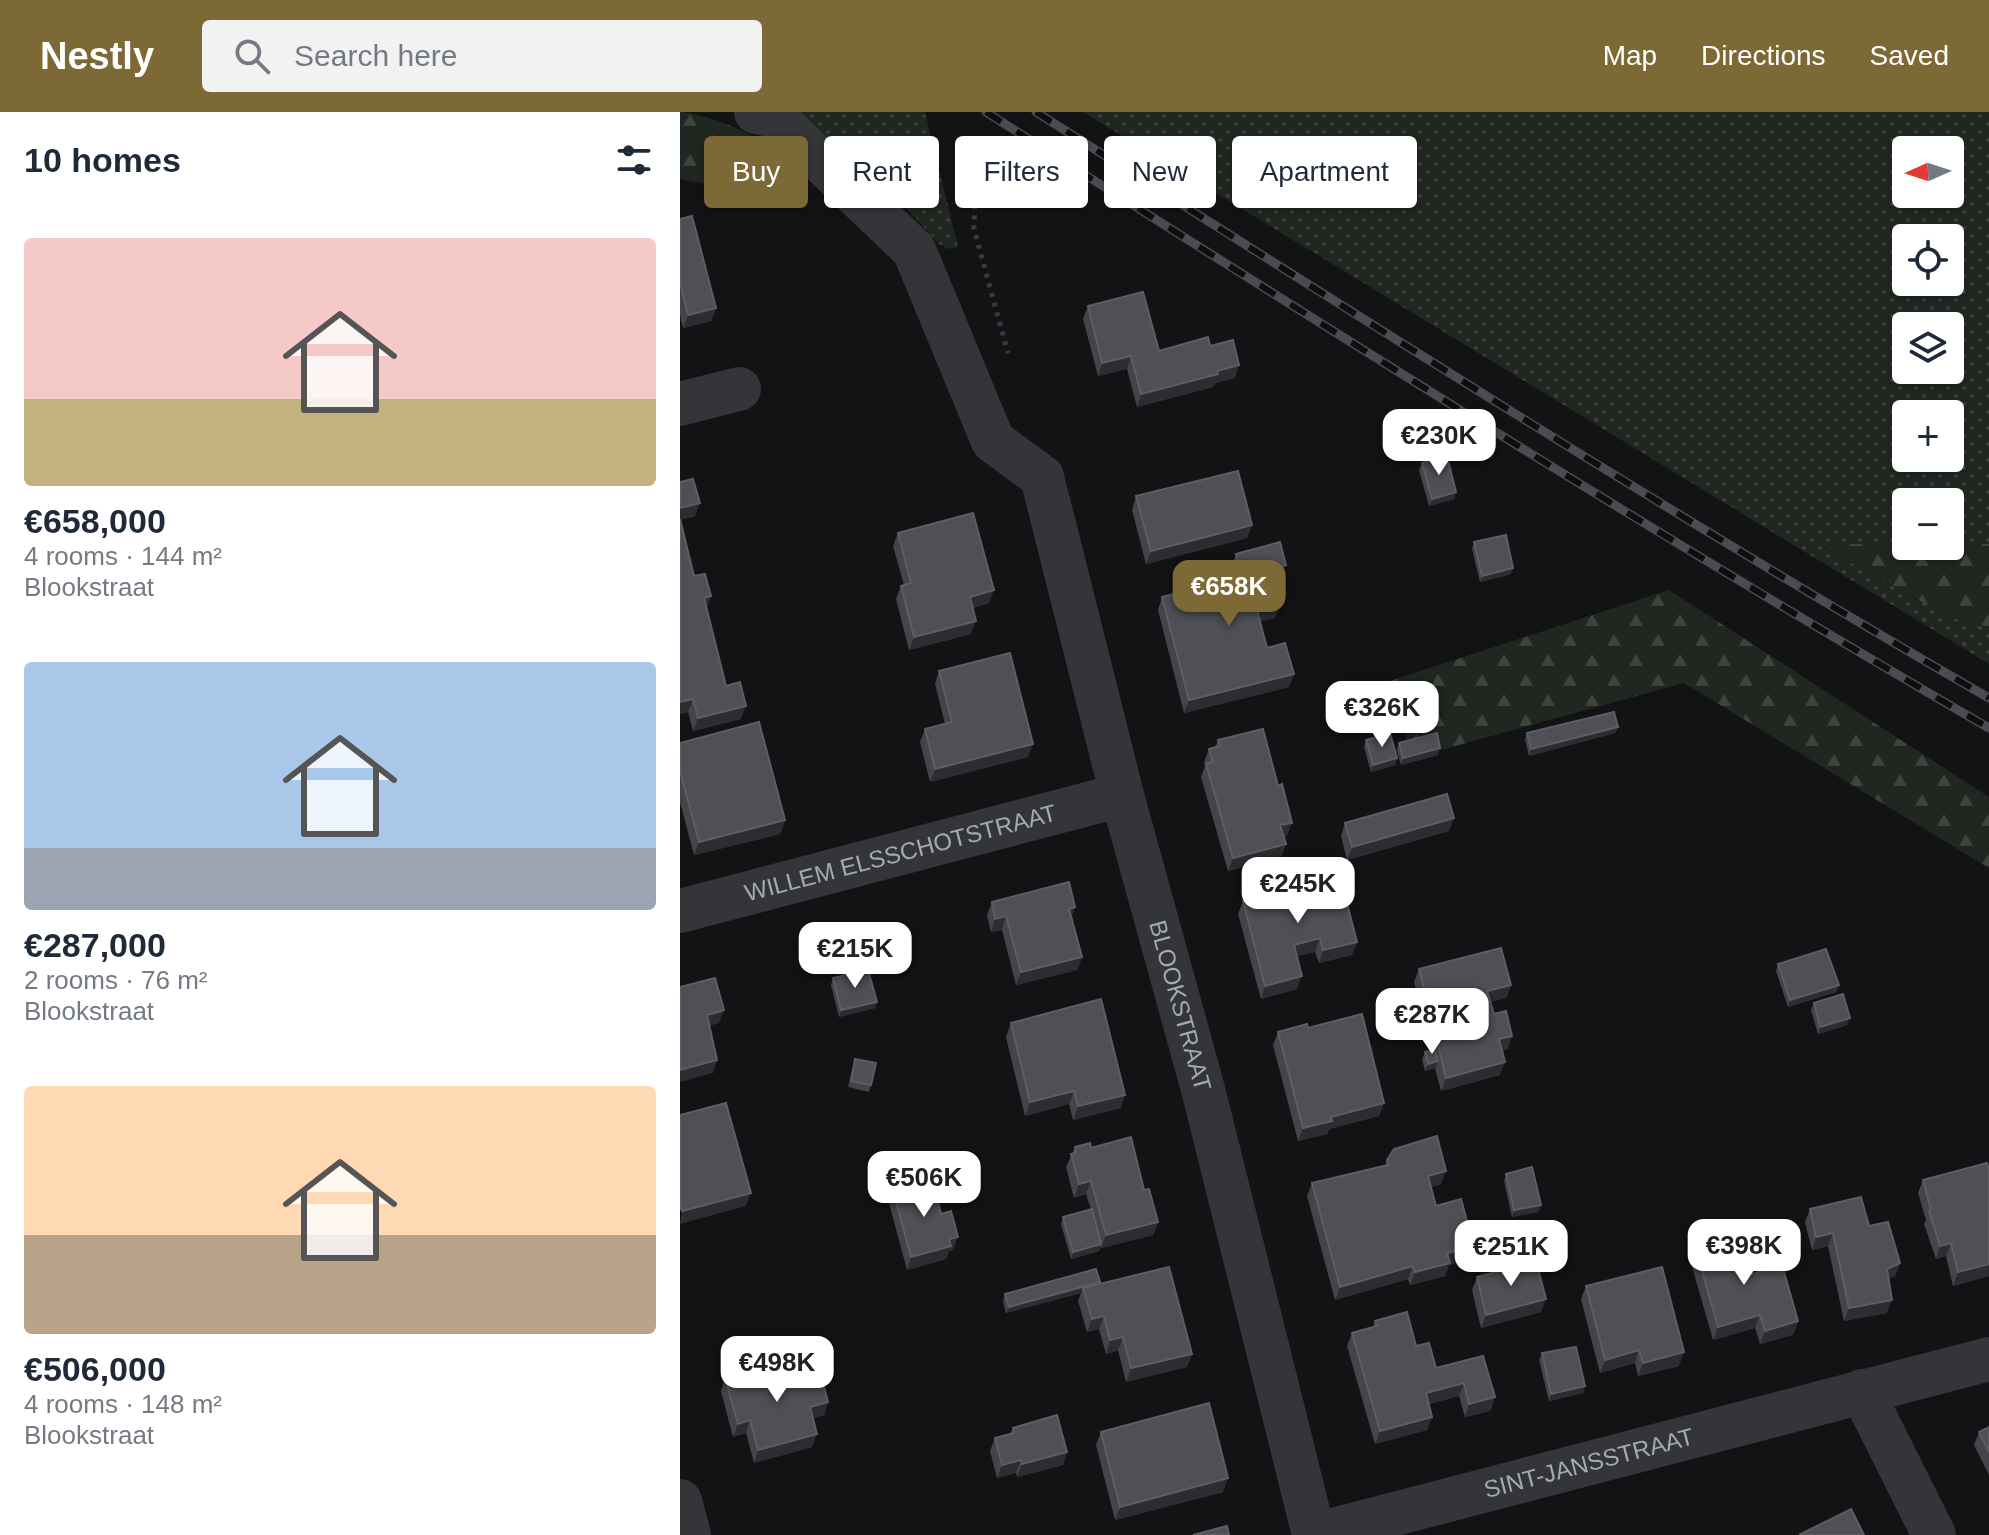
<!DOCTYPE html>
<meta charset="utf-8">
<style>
:root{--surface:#fff;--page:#f2f2f3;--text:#1f2937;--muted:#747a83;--accent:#7c6935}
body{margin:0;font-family:Arial,sans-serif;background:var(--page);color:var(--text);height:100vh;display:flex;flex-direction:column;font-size:30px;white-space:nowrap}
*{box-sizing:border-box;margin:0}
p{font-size:26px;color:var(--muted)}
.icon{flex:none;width:44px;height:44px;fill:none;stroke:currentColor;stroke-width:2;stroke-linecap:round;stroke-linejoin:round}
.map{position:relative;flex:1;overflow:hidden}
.drawer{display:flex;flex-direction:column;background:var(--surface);width:680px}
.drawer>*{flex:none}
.banner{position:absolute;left:24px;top:24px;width:760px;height:72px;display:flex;gap:16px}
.needle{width:52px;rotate:267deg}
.tools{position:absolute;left:1212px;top:24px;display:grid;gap:16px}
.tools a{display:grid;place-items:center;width:72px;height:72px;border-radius:8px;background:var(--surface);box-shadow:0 2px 6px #0004;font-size:40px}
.price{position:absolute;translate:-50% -68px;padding:0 18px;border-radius:16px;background:#fff;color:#222;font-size:26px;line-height:52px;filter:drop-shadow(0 2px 4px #0008)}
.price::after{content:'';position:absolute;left:50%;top:48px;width:24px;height:18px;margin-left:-12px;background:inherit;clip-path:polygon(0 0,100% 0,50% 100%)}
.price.selected{background:var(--accent);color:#fff}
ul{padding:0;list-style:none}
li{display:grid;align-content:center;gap:16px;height:424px;padding:0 24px}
li span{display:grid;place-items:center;height:248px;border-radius:8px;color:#555}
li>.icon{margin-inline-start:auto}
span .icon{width:144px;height:144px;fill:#fffc;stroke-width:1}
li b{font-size:34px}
h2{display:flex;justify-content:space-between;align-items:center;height:96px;padding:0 24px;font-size:34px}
.pill{padding:0 28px;border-radius:8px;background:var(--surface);box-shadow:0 2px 6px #0004;font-size:28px;line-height:72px}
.pill.selected{background:var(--accent);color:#fff}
header{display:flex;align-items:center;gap:48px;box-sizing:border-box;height:112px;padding:0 40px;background:var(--accent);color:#fff}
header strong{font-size:38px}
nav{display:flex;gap:44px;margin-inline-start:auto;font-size:28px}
.search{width:560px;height:72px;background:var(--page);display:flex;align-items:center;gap:20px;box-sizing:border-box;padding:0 28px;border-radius:8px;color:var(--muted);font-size:30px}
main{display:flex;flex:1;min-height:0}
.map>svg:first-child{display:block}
.grass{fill:url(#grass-dots);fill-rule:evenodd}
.forest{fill:url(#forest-firs)}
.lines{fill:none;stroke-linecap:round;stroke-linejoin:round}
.path{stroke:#3a3b40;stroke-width:5;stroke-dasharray:4 6;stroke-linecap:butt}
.street{stroke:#343539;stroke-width:44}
.rail-casing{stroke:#4b4c52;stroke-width:9}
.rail{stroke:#0e0e0f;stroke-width:6;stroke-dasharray:18;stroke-linecap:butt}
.wall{fill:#44454a}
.shaded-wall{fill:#2c2d30}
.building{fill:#4f5056;stroke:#5c5e64;stroke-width:2}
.labels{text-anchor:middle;stroke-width:6;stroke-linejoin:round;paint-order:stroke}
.street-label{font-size:24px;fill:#a5a9b5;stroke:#0e0e0f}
</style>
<header>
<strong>Nestly</strong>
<div class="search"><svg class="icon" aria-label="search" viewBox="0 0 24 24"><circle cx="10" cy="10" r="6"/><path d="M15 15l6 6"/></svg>Search here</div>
<nav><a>Map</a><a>Directions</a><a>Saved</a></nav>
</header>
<main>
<section class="drawer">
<h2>10 homes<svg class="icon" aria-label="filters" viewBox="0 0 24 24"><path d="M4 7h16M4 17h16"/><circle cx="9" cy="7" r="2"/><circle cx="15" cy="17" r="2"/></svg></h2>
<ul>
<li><span style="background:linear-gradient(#f6c9c9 65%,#c2b280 0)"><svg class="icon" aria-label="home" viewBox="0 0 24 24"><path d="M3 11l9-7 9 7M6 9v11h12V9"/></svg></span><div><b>€658,000</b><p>4 rooms · 144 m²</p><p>Blookstraat</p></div></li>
<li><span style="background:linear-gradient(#a9c7e8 75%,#9aa5b1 0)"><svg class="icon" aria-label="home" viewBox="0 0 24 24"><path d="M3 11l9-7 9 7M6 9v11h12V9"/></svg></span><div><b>€287,000</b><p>2 rooms · 76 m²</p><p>Blookstraat</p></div></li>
<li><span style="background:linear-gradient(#ffd9b3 60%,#b9a48a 0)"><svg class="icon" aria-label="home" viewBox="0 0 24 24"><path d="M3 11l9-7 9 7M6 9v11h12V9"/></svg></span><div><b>€506,000</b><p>4 rooms · 148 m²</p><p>Blookstraat</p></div></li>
</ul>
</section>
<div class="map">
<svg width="1309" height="1423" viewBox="0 0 1309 1423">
<defs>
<pattern id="grass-dots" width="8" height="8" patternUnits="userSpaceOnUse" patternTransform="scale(2)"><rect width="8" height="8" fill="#1f2720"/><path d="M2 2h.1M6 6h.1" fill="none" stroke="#3d443e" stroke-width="1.8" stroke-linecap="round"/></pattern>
<pattern id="forest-firs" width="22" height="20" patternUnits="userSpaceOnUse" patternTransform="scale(2)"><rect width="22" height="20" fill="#1f2720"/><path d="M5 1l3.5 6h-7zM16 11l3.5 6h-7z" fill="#3d443e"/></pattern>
</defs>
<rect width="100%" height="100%" fill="#131315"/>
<!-- grass -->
<g class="grass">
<polygon points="104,0 245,0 278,135 268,137 259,132 196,63 121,9"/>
<path d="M403,0H1309V432H1270V390H1226V432L1139,433L1271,506L1309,515V552ZM1226,38H1270V82H1226ZM1226,126H1270V170H1226ZM1226,214H1270V258H1226ZM1226,302H1270V346H1226Z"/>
</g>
<!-- forest -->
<g class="forest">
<path d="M0,0C48,5 92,35 134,57L81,83L0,67Z"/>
<polygon points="1138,432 1309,432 1309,515 1271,506"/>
<polygon points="989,478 1309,685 1309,756 1004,571 732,646 710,569"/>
</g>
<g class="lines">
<!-- path -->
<polyline class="path" points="313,37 295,80 294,117 328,241"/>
<!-- street -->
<g class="street">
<path id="s1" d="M76,0L92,3L234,138L313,329L362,365L442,683L524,981L634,1423"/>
<polyline points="0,292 59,277"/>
<path id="s2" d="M0,799L442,683"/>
<polyline points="1182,1279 1254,1423"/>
<polyline points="0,1389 9,1423"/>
<path id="s3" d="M634,1423L1309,1247"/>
</g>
<defs>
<g id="rail">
<path d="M306,0C637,210 969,419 1309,616"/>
<path d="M356,0C671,200 986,400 1309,586"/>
</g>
</defs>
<!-- rail casing -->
<use href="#rail" class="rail-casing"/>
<!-- rail -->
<use href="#rail" class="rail"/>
</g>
<!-- wall -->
<g class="wall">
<polygon points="0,107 36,196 31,209 3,216 0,203"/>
<polygon points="408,194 479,239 530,234 555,266 535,271 533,275 457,295 447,257 418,264 403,207"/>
<polygon points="742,351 776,380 774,387 749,394 739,358"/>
<polygon points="0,370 15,404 0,408 14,464 31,484 26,497 46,574 61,607 13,619 8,600 0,602"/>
<polygon points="456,384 572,413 567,426 466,452 452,398"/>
<polygon points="218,421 309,491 293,496 291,522 229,538 216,487 221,474 224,473 213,434"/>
<polygon points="794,430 831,462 800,470 792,437"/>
<polygon points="556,442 606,453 601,466 593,468 595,506 580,509 587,536 609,575 504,601 478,498 482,485 554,466 551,455"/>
<polygon points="259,559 348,645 250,670 240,630 245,617 265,612 255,572"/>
<polygon points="938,615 935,621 849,644 845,627 847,621"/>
<polygon points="538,628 607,724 604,725 606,732 601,745 548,759 521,665 525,654 524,650 529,637 535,635"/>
<polygon points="686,628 717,646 715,653 691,660 684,635"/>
<polygon points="0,631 105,708 100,722 14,743 0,690"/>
<polygon points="719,631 758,643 721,653 717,638"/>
<polygon points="665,711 769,719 667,748 661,724"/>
<polygon points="563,789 677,830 672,843 639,851 635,840 617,844 617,877 581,887 558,802"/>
<polygon points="312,790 395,795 391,806 402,845 397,858 336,873 322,818 311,820 307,803"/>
<polygon points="1098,852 1159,873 1156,880 1108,895 1096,859"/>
<polygon points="739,857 831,873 826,886 810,890 814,902 828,937 822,938 820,963 761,979 755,956 745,959 742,947 745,940 751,938 734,870"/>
<polygon points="153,866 195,896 159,905 151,873"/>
<polygon points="1134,891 1167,913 1138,922 1131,898"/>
<polygon points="331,911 441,996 393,1008 389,992 345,1004 326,925"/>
<polygon points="628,916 704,991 699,1004 649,1017 647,1022 618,1029 593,933 598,920"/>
<polygon points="175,947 191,973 189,980 168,975"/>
<polygon points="395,1035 411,1036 464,1078 478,1110 473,1123 421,1136 421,1134 419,1139 391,1147 381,1112 383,1105 411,1097 406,1082 394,1086 386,1055"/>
<polygon points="707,1048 761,1072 751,1075 756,1094 794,1135 789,1148 769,1153 765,1164 730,1173 728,1167 655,1188 627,1084 632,1071 705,1054"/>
<polygon points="1309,1057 1309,1164 1273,1174 1266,1144 1256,1147 1244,1112 1246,1108 1238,1081 1243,1068"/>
<polygon points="826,1062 861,1093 858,1100 832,1105 824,1069"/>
<polygon points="213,1078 261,1102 273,1138 269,1139 266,1147 227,1158 209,1091"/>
<polygon points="1130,1097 1189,1114 1220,1151 1215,1164 1208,1167 1207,1201 1164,1209 1148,1134 1132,1138 1125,1110"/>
<polygon points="1014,1131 1053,1148 1072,1162 1118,1209 1113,1223 1080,1232 1075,1216 1033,1228 1009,1144"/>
<polygon points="797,1165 861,1200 801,1216 792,1178"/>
<polygon points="419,1172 512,1242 507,1255 446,1270 438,1238 426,1242 419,1217 407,1220 398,1189 401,1181 326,1201 323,1189 325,1182"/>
<polygon points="906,1174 999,1254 958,1264 955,1251 920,1261 901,1187"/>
<polygon points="695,1209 736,1234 756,1256 815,1285 810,1299 785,1305 779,1284 749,1292 752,1305 747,1318 695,1332 667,1234 672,1221 693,1215"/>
<polygon points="862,1241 905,1274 903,1281 869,1289 859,1248"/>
<polygon points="105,1265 148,1290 144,1303 133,1306 132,1335 74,1351 66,1321 53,1325 41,1279 45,1266"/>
<polygon points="1309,1315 1309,1363 1294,1333 1299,1320"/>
<polygon points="333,1316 387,1340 383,1353 337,1365 336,1361 317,1366 310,1339 315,1326 330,1322"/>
<polygon points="421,1320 543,1380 435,1408 416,1333"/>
</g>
<!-- shaded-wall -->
<g class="shaded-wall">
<polygon points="36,196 31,209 3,216 8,203"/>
<polygon points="451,244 447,257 418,264 422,251"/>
<polygon points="559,253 555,266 535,271 533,275 457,295 461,282"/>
<polygon points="776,380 774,387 749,394 752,387"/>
<polygon points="20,391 15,404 0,408 0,396"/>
<polygon points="572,413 567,426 466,452 471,439"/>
<polygon points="606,453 601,466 586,470 591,457"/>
<polygon points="833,456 831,462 800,470 802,464"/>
<polygon points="314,478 309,491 285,498 290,485"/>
<polygon points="31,484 26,498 24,486"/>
<polygon points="600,492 595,506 573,511 577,498"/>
<polygon points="296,509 291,522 229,538 234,525"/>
<polygon points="614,562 609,575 504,601 509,588"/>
<polygon points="13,587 8,600 0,602 0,590"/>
<polygon points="66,594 61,607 13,619 18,606"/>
<polygon points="938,615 935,621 849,644 851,637"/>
<polygon points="353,632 348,645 250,670 255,657"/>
<polygon points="760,636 758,643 721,653 723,646"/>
<polygon points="717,646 715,653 691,660 693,653"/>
<polygon points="774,706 769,719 667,748 672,735"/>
<polygon points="105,708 100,722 14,743 19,730"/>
<polygon points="612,711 607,724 596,726 600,713"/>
<polygon points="606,732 601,745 548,759 553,746"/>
<polygon points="395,795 391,808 389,797"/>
<polygon points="326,804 322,818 311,820 315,807"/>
<polygon points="640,826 635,840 609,846 614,833"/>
<polygon points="677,830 672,843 639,851 643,838"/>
<polygon points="402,845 397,858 336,873 341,860"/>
<polygon points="622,864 617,877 581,887 585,874"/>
<polygon points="831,873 826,886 803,892 807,879"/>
<polygon points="1159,873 1156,880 1108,895 1110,888"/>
<polygon points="197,890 195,896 159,905 161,898"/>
<polygon points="44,898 39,911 22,916 27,903"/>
<polygon points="1170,906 1167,913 1138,922 1140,915"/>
<polygon points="832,924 828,937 815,940 819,927"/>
<polygon points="37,948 33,961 0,970 0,958"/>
<polygon points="758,949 755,956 745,959 748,952"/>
<polygon points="825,950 820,963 761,979 766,966"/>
<polygon points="394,979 389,992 345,1004 350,990"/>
<polygon points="445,983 441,996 393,1008 398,994"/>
<polygon points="704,991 699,1004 649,1017 647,1022 618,1029 623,1016 651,1005"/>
<polygon points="766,1059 761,1072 743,1077 748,1064"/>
<polygon points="411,1069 406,1082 394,1086 399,1072"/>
<polygon points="71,1081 66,1094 0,1112 2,1099"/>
<polygon points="861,1093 858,1100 832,1105 834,1098"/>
<polygon points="478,1110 473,1123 421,1136 426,1123"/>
<polygon points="1153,1121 1148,1134 1132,1138 1136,1125"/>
<polygon points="278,1125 273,1138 269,1139 266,1147 227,1158 231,1145 269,1127"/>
<polygon points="1271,1131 1266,1144 1256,1147 1260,1134"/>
<polygon points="421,1132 419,1139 391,1147 393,1140"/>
<polygon points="794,1135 789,1148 769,1153 765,1164 730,1173 735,1160 767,1141"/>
<polygon points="1220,1151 1215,1164 1202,1170 1207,1157"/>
<polygon points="1309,1152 1309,1164 1273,1174 1278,1160"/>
<polygon points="733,1154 728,1167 655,1188 660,1175"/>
<polygon points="420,1170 417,1177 403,1176 401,1181 326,1201 329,1195"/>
<polygon points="866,1187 861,1200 801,1216 806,1203"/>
<polygon points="1212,1188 1207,1201 1164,1209 1169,1196"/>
<polygon points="1080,1203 1075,1216 1033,1228 1038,1215"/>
<polygon points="424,1204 419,1217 407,1220 412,1207"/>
<polygon points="1118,1209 1113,1223 1080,1232 1085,1219"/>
<polygon points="443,1225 438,1238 426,1242 430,1228"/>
<polygon points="959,1238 955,1251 920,1261 925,1248"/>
<polygon points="1004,1240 999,1254 958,1264 963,1251"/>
<polygon points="512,1242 507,1255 446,1270 451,1256"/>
<polygon points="784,1271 779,1284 741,1294 746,1281"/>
<polygon points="905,1274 903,1281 869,1289 871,1282"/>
<polygon points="815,1285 810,1299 785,1305 789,1292"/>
<polygon points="148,1290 144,1303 125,1309 130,1295"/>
<polygon points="752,1305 747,1318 695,1332 700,1319"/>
<polygon points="70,1308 66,1321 53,1325 58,1312"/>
<polygon points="137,1322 132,1335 74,1351 78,1338"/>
<polygon points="387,1340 383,1353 337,1365 342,1352"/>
<polygon points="341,1348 336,1361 317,1366 322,1353"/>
<polygon points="548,1366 543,1380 435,1408 440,1395"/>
</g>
<!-- building -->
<g class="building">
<polygon points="12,104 36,196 8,203 0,170 0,107"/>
<polygon points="463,180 479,239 528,225 530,234 553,228 559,253 537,259 538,262 461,282 451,244 422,251 408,194"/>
<polygon points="767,344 776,380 752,387 742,351"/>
<polygon points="558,359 572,413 471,439 456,384"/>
<polygon points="13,367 20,391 0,396 0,370"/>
<polygon points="293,401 314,478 290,485 296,509 234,525 221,474 231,471 218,421"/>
<polygon points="0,407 14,464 25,462 31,484 24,486 46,574 60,570 66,594 18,606 13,587 0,590"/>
<polygon points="826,423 833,456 802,464 794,430"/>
<polygon points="600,430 606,453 591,457 600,492 577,498 587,536 605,531 614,562 509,588 482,485 562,464 556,442"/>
<polygon points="330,541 353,632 255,657 245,617 272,610 259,559"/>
<polygon points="934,600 938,615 851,637 847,621"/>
<polygon points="79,610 105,708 19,730 0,659 0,631"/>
<polygon points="583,617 598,674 602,672 612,711 600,713 606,732 553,746 526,652 533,650 529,637 540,634 538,628"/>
<polygon points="710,621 717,646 693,653 686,628"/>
<polygon points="757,621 760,636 723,646 719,631"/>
<polygon points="767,682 774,706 672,735 665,711"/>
<polygon points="660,764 677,830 643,838 640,826 614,833 622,864 585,874 563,789"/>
<polygon points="389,770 395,795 389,797 402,845 341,860 326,804 315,807 312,790"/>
<polygon points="821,836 831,873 807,879 814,902 826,899 832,924 819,927 825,950 766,966 739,857"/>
<polygon points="1146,837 1159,873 1110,888 1098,852"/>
<polygon points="188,858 197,890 161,898 153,866"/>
<polygon points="35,866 44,898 27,903 37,948 0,958 0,875"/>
<polygon points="1163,882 1170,906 1140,915 1134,891"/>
<polygon points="421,887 445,983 398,994 394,979 350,990 331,911"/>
<polygon points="682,902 704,991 651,1005 652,1009 623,1016 598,920 627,912 628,916"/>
<polygon points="755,937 758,949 748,952 745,940"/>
<polygon points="175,947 196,951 191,973 171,969"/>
<polygon points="46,991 71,1081 2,1099 0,1094 0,1003"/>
<polygon points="757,1024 766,1059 748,1064 756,1094 781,1087 794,1135 767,1141 770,1151 735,1160 733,1154 660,1175 632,1071 708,1053 707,1048 714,1037"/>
<polygon points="451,1025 464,1078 469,1077 478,1110 426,1123 411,1069 399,1072 391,1042 396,1041 395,1035 410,1031 411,1036"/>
<polygon points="1307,1051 1309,1057 1309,1152 1278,1160 1271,1131 1260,1134 1249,1099 1251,1098 1243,1068"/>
<polygon points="852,1055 861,1093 834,1098 826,1062"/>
<polygon points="252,1067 261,1102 271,1099 278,1125 269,1127 271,1134 231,1145 213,1078"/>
<polygon points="1181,1085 1189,1114 1208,1110 1220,1151 1207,1157 1212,1188 1169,1196 1153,1121 1136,1125 1130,1097"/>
<polygon points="412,1097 421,1132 393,1140 383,1105"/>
<polygon points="1045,1122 1053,1148 1068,1143 1072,1162 1102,1153 1118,1209 1085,1219 1080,1203 1038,1215 1014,1131"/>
<polygon points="856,1149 866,1187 806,1203 797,1165"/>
<polygon points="489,1155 512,1242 451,1256 443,1225 430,1228 424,1204 412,1207 403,1176"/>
<polygon points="982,1155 1004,1240 963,1251 959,1238 925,1248 906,1174"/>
<polygon points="416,1157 420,1170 329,1195 325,1182"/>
<polygon points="727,1200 736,1234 749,1231 756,1256 803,1244 815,1285 789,1292 784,1271 746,1281 752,1305 700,1319 672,1221 697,1214 695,1209"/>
<polygon points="896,1235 905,1274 871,1282 862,1241"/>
<polygon points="102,1252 105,1265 139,1256 148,1290 130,1295 137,1322 78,1338 70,1308 58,1312 45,1266"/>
<polygon points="529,1291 548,1366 440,1395 421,1320"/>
<polygon points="377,1303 387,1340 342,1352 341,1348 322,1353 315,1326 334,1321 333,1316"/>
<polygon points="1309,1315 1309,1340 1299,1320"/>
<polygon points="1171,1397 1184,1423 1119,1423"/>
<polygon points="547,1414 549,1423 513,1423"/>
</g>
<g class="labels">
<!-- street labels -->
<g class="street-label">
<text dy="8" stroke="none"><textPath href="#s2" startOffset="228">WILLEM ELSSCHOTSTRAAT</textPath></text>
<text dy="8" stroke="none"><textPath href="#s1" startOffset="1026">BLOOKSTRAAT</textPath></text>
<text dy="8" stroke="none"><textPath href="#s3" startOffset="284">SINT-JANSSTRAAT</textPath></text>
</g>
</g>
</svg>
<div class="tools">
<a><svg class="needle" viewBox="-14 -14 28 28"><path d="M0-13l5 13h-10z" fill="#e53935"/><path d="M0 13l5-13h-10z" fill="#747a83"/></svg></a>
<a><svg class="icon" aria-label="locate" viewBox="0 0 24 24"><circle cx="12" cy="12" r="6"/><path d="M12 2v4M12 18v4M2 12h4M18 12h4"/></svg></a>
<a><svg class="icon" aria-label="layers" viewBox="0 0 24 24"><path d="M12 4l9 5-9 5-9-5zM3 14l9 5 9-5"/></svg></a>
<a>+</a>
<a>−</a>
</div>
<b class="price" style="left:759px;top:365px">€230K</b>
<b class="price selected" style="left:549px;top:516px">€658K</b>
<b class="price" style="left:702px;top:637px">€326K</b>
<b class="price" style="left:618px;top:813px">€245K</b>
<b class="price" style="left:175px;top:878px">€215K</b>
<b class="price" style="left:752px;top:944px">€287K</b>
<b class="price" style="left:244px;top:1107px">€506K</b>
<b class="price" style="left:1064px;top:1175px">€398K</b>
<b class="price" style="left:831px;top:1176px">€251K</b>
<b class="price" style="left:97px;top:1292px">€498K</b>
<div class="banner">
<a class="pill selected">Buy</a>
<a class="pill">Rent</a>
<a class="pill">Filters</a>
<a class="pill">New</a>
<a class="pill">Apartment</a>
</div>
</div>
</main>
